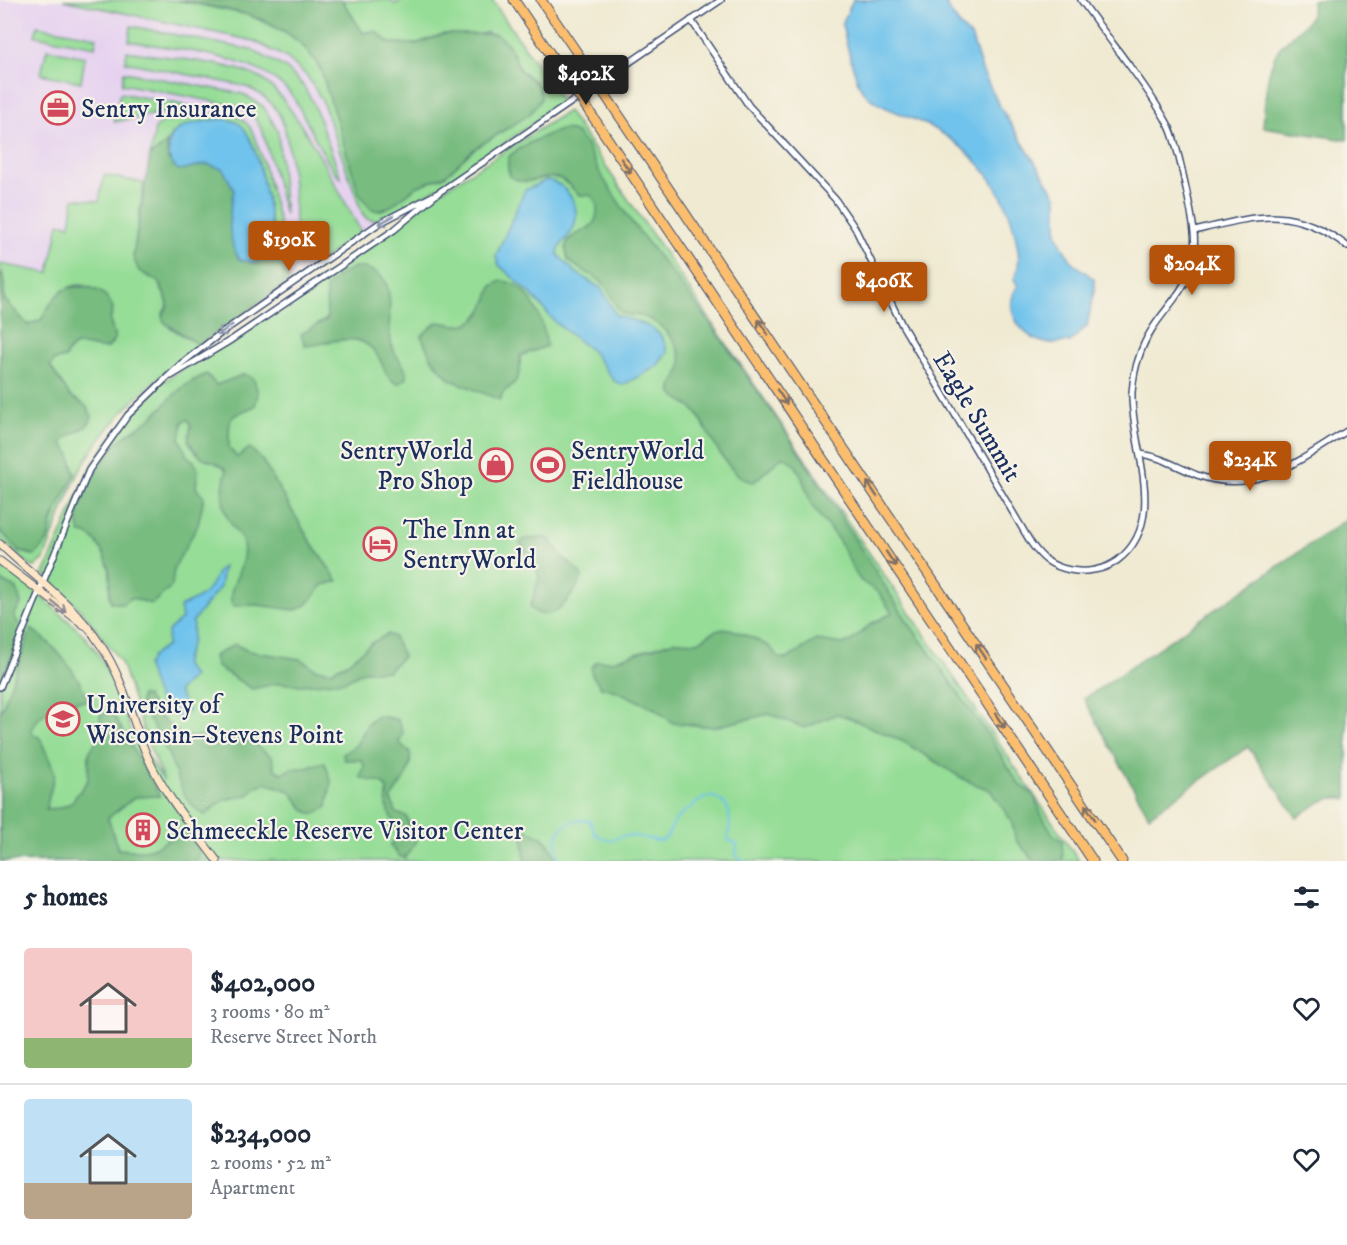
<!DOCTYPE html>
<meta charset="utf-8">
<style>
:root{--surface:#fff;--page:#f6f6f7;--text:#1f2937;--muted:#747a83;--line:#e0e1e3;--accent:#b45309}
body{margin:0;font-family:"IM FELL DW Pica",serif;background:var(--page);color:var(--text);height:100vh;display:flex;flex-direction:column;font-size:22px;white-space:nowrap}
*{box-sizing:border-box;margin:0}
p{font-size:20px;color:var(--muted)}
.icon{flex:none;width:33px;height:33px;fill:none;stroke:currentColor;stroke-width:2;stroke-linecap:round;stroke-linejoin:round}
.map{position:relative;height:861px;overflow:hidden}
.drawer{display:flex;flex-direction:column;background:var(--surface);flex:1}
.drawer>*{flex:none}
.price{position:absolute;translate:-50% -51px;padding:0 14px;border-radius:6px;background:var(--accent);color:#fff;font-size:20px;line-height:39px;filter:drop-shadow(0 2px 3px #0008)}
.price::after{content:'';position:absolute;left:50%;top:36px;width:18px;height:14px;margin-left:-9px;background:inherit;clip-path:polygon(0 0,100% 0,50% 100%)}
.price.selected{background:#222;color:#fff}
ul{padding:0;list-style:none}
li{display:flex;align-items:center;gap:18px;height:150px;padding:0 24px}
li+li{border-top:2px solid var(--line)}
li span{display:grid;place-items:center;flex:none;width:168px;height:120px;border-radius:6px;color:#555}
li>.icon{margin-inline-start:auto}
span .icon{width:72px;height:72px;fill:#fffc;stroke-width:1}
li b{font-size:26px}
h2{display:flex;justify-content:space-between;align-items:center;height:72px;padding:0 24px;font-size:26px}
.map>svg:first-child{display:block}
.built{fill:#e6d2f0}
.green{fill:#96dd97;stroke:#58867a;stroke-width:1.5}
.forest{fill:#78bc80;stroke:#4a766f;stroke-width:1.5}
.water{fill:#70c3ec;stroke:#4679a5;stroke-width:1.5}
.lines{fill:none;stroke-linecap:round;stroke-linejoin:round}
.stream{stroke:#70c3ec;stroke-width:2}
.street-casing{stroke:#3b4b6f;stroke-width:8}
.secondary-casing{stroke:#3b4b6f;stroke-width:9}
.highway-casing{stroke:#3b4b6f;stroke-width:11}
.street{stroke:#fff;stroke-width:5}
.secondary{stroke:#fde5c5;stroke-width:7}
.highway{stroke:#fbbd6e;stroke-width:9}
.highway-bridge-casing{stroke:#3b4b6f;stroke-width:11;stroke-linecap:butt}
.highway-bridge{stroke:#fbbd6e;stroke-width:9}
.oneway{stroke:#806f65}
.oneway2{stroke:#8d97ae}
.oneway3{stroke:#8c8a92}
.labels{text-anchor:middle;stroke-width:4.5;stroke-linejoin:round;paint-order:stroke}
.poi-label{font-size:26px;fill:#1b2f5e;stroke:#f7f3e8;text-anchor:start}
.street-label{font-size:26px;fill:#1b2f5e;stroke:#f7f3e8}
</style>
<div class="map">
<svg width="1347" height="861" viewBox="0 0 1347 861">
<rect width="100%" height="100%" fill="#f7f3e8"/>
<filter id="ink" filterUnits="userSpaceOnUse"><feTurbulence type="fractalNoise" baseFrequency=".0167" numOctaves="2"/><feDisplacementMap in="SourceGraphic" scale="12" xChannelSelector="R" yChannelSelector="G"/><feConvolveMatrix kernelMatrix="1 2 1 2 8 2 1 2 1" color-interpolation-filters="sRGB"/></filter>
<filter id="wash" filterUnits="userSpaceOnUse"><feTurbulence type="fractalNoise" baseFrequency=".008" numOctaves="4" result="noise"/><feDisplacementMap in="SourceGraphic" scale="24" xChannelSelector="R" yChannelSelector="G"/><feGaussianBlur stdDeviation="1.35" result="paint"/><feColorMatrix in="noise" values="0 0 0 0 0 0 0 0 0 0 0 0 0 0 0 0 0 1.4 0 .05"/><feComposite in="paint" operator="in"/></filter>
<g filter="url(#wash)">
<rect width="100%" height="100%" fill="#f0ead2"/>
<!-- built -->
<polygon class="built" points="0,0 491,0 563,103 445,184 384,218 325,257 216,331 159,376 128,406 96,446 80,471 44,559 35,567 31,566 0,539"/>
<!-- green -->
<g class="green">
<polygon points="63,0 177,0 249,15 296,37 311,53 321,70 353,173 384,209 418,186 445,176 474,149 530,114 536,82 520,70 513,52 487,32 479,35 444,34 415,44 389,43 371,31 363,33 342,0 390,0 396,4 401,0 492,0 563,103 445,184 379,221 367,219 362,213 322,100 307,76 287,58 254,41"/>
<polygon points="37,26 97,37 95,47 35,36"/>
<path d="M131,26L252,50L286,68L302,84L313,102L341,178C329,172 304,113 293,97C264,55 176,50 129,41Z"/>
<polygon points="47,49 85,57 81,82 41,74"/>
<path d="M127,51C160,57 230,62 258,77C292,93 341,197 362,233L316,264L301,260L297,252C295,221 293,138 279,114C271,100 259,92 244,86L125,62Z"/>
<polygon points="124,72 243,94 263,106 278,131 285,215 263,132 253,115 247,110 226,104 122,84"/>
<polygon points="120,93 194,107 114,122"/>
<polygon points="568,111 1079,861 0,861 0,560 82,633 96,651 119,692 131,733 164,781 146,738 121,662 85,615 44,574 89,470 108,440 162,382 231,340 371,245 438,193"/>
<path d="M220,113C232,114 241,116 249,126C260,141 292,265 289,282L282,246L274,235L252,143L219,119L191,124L172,134L167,143L150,156L155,129L162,122Z"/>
<path d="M104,175L144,183L133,257L147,276L158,281C160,289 167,297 168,305L163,313L169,327L199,345C156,378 115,413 86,460C68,490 57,526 44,559L35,567L31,566L0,539V530L19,551L32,555C52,545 48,529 56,512C61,499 69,487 75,474L69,452L62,443L64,439L82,429V403L70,396L50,366L55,360L65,358C76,333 89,351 108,348L115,339L110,321L113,308C85,270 60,283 41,320L28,325L4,299V281L0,264L49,273L59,223L70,225L74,198L99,201Z"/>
</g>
<!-- forest -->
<g class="forest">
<path d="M177,0H342L363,33L376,31L389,43L416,44L444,34H496L509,45L520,70L540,87L541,99L530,114L474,149L445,176L418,186L391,206L379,211L371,209L359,194L321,70C288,14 235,12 177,0Z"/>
<path d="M1312,0H1347V140L1263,127C1265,103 1265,74 1277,52C1288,33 1317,26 1312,0Z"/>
<path d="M566,129L576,133L587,146L601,175L631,221L703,313L789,436L906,619L991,739L1019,784L1034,795L1041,814L1053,834L1062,841L1063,858L1061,861H1034L1016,840L1011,820L990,790L965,780L904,742L847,717L837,714L805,728L769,714L714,727L673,723L655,709L617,691L601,687L592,675L591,668L597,661H612L674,641L698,642L716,630L730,629L753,638L770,647L779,658L787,659L816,640L842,644L851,641L871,624L892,613L879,593L861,581L856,574L839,541L812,506L800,473L795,465L783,456L754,482C729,480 709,433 698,415C691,404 681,402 672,394C669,381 684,373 681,359C677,340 661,322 642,316C635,314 626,317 620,311C613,303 611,291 603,283C593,274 579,270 568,260C567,254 564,247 568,241C578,229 596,232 597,212C598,205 596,200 590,195H579C572,189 567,180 557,178C540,174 526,189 510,176C508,170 506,163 509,157C515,148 555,130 566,129Z"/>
<path d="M167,143L168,159L184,169L207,164L223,168L234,190C228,215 227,237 240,260L271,252V225L274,235L282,246L289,282L199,345L165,323L162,317C163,313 168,308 168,304C168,297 160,287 158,281L139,271L133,257L150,156Z"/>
<path d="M354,267C408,270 381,316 393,349C397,360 407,365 407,378L398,384C387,379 386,373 381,362C363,326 335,343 305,346L301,334L327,319L326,288L338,276Z"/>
<path d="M0,271L4,281V299L28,325L41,320C53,298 62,281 90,288C102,291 108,296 113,308L110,321L115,339L108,348C89,351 76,333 65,358L55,360L50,366L70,396L86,406L92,416C89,432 69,431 62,443L69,452L75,474L53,517L48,541L35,555L19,551L0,530Z"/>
<path d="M501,281C531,282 543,321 547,346L520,356C521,372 519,383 504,391L500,400L449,379L432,359L421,336L437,322C444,322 450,325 456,325C479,327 487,303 492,286Z"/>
<path d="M207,374L216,385L245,374L254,379L258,394L255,406C225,420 230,412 229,448L237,457L250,448L262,460L309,539L338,581L323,585L307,605L296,610L258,605L233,606C223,591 248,568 243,544C242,536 233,528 229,520C220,504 223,487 226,470C218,461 208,462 200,456C195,452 191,445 188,440L191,426L189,420L183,421L180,439L187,456L193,460L198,469L196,488L204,497L198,525L174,568L172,586L152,604L131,598L122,604L111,602C107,590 112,579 109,568C105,555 95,533 81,533C68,514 100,463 113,447C123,434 141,427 153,416C175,396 176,387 207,374Z"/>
<path d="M1347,519V799C1327,794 1313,806 1297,818L1248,747L1149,816L1084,699Z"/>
<path d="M547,538C554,542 556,548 560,554C567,563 576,566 582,577C575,594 550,630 530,607L539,579L537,569L520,543L525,539Z"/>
<polygon points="0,580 17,589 21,604 14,615 22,630 0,687"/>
<path d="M31,629C56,645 77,673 89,701C66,700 38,709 31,733L40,738L55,773L46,809L60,808L71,803L88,780L89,753L100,735V715L112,712L160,796L135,797L108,818L118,849C153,853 156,849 183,828L199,850L198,861H0V714Z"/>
<polygon points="388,634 394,637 403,656 388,671 364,671 345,681 301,685 279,683 252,689 217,667 214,656 235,644 248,651 300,659 316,669 331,671 347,663 373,642"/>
<path d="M141,696H146L159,716L184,737L208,736L226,742L238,738L251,742L272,757L275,770L282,773C292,768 295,768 305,768C313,768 316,761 325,763L331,781L327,807L315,814L305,811L290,791L265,783L255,787L248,795L224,800L205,815C180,802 178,775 167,752C159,735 148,719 140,702Z"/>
<path d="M382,716L398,720L403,733L399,743L410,752C413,774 400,782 391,799L396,813L406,816L416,842L405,858L399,856L390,845L399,837C399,826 389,818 387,806C385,798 391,791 383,784C375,779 367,782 360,777L364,767L362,760H344L343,754L356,745L368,724L375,717Z"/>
<path d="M522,829C542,833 550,842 557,861H525Z"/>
</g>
<!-- water -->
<g class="water">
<path d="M853,0H945L948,9L961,27L971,36L982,70L1000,107L1057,197V233L1063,248L1073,263L1094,279L1095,286L1087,326L1070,342C1063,342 1054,344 1046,343C1021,338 1001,308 1018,286L1014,279C1022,263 1018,247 1014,230C1003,182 964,140 918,121C901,113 873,106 862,90C855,80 845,38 842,24Z"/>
<path d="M219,119C227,119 234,120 241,125C259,142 271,216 273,241L271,252L256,263L240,260C226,237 228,215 234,190L223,169L207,164L179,170C170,164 169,160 169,150C167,123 198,123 219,119Z"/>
<path d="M547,180C570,185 583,210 572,231C567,240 557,246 558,255L575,272L602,289L616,315C638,323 665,325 667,353L656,367L623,385L614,381L593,352L556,323L531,294L499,265L496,256L525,190Z"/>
<path d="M223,567L220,587L193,621L192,641L185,660V666L193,676L178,691L188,710L180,718C158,714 153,684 147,666L153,655L167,646C168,625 167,633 182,619L180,607C190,602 202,598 209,588C215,581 215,571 223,567Z"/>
</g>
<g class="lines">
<!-- stream -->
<path class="stream" d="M561,861C547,837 564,815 590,821L596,835L611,841C627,830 644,839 661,841C670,837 670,829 675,821C679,815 703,797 710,796C735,802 730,821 728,840L737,844L736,856L745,861"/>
</g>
</g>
<g filter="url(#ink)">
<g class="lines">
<defs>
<g id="street">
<path d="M691,20L749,106L835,199L855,228L902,325L1031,543C1042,559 1051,566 1070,570C1086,573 1105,570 1118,560C1170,520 1130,445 1132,392C1133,381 1135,368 1139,357C1155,305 1200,295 1194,232C1192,214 1177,141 1169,126C1147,85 1108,39 1081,0"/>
<path d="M1194,231C1256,216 1292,204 1347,246"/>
<polyline points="171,376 231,340 394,230 438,193 721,0"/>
<path d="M1141,454C1162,457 1177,467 1197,475C1256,497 1299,460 1347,431"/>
<polyline points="0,687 89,470 128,415 182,363 221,333 378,224 438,193"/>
</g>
<g id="secondary">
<path d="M0,544C35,578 74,604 100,644C126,682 130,718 148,758C165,796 193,828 217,861"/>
<polyline points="0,561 84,625"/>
</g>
<g id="highway">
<polyline points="514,0 565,76"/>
<polyline points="541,0 584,63"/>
<polyline points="612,105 1122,861"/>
<polyline points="593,117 1093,861"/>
</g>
</defs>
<!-- street casing -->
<use href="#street" class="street-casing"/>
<!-- secondary casing -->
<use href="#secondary" class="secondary-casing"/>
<!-- highway casing -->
<use href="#highway" class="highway-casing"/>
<!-- street -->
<use href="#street" class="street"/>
<!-- secondary -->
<use href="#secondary" class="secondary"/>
<!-- highway -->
<use href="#highway" class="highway"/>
<defs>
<g id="highway-bridge">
<polyline points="584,63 612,105"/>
<polyline points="565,76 593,117"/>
</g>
</defs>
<!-- highway-bridge casing -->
<use href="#highway-bridge" class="highway-bridge-casing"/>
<!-- highway-bridge -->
<use href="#highway-bridge" class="highway-bridge"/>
</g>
<!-- one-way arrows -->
<defs><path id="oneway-shaft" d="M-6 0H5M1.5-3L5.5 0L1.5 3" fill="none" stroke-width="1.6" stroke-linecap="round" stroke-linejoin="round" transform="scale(1.5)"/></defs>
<g class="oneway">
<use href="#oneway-shaft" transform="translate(626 166) rotate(56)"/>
<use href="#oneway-shaft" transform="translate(763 327) rotate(-124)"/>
<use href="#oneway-shaft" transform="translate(782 397) rotate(56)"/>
<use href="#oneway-shaft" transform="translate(872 489) rotate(-124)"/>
<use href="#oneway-shaft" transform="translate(891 559) rotate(56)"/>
<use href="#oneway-shaft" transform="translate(981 651) rotate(-124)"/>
<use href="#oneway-shaft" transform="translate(1000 721) rotate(56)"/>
<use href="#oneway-shaft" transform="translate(1090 812) rotate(-124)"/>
</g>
<g class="oneway2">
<use href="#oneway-shaft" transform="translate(386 220) rotate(151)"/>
<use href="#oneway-shaft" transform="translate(225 330) rotate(145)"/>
</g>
<use class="oneway3" href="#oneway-shaft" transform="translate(59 607) rotate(38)"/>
</g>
<!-- icons -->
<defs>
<symbol id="office-ring" viewBox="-11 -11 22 22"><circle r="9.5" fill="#f7f3e8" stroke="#d1495b" stroke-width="1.5"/><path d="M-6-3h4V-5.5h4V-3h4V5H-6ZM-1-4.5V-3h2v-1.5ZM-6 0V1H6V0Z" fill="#d1495b"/></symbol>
<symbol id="shop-ring" viewBox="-11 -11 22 22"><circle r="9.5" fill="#f7f3e8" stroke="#d1495b" stroke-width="1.5"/><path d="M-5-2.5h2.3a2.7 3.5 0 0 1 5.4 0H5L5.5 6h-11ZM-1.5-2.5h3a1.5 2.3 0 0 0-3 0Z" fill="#d1495b"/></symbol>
<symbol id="stadium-ring" viewBox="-11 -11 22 22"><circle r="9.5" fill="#f7f3e8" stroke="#d1495b" stroke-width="1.5"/><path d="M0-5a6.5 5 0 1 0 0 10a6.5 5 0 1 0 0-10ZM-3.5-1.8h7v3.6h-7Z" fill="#d1495b"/></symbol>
<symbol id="hotel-ring" viewBox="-11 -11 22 22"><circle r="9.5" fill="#f7f3e8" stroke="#d1495b" stroke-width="1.5"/><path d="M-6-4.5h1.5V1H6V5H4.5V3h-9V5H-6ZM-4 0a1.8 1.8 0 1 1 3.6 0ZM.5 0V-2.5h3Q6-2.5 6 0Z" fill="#d1495b"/></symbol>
<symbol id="university-ring" viewBox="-11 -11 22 22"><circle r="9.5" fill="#f7f3e8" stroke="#d1495b" stroke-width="1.5"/><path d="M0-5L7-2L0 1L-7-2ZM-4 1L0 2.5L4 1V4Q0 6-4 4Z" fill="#d1495b"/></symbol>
<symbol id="building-ring" viewBox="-11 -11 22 22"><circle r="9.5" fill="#f7f3e8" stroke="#d1495b" stroke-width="1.5"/><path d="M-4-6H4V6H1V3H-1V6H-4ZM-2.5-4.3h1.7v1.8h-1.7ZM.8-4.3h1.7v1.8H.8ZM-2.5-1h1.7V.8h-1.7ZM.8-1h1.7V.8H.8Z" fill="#d1495b"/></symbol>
</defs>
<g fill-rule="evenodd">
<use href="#office-ring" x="39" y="89" width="38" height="38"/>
<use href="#shop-ring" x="477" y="446" width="38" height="38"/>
<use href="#stadium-ring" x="529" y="446" width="38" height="38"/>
<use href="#hotel-ring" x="361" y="525" width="38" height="38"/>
<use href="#university-ring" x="44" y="700" width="38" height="38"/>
<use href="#building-ring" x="124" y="811" width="38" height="38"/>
</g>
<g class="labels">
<!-- poi labels -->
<g class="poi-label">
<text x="81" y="117">Sentry Insurance</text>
<text x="473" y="459" text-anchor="end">SentryWorld<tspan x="473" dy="30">Pro Shop</tspan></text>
<text x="571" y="459">SentryWorld<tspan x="571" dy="30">Fieldhouse</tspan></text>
<text x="403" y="538">The Inn at<tspan x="403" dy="30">SentryWorld</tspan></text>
<text x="86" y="713">University of<tspan x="86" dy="30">Wisconsin–Stevens Point</tspan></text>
<text x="166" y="839">Schmeeckle Reserve Visitor Center</text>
</g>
<!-- street labels -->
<g class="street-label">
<text transform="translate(978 416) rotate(59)" y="9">Eagle Summit</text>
</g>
</g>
</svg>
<b class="price selected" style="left:586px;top:106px">$402K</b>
<b class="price" style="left:289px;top:272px">$190K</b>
<b class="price" style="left:1192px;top:296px">$204K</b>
<b class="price" style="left:884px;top:313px">$406K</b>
<b class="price" style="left:1250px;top:492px">$234K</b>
</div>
<section class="drawer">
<h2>5 homes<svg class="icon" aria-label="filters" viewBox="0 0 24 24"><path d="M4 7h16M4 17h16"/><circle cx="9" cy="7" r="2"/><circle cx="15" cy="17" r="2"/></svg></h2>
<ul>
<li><span style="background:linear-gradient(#f6c9c9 75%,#8fb573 0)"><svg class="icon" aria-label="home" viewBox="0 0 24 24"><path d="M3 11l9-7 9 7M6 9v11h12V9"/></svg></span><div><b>$402,000</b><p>3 rooms · 80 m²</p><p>Reserve Street North</p></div><svg class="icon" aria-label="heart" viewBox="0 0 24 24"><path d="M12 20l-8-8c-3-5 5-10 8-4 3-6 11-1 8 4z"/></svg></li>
<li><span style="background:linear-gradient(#bfe0f5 70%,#b9a48a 0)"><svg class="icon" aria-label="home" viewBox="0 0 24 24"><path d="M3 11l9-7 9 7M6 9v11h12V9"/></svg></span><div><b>$234,000</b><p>2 rooms · 52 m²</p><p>Apartment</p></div><svg class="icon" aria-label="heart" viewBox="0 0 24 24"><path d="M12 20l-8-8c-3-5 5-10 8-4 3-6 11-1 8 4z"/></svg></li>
</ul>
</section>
